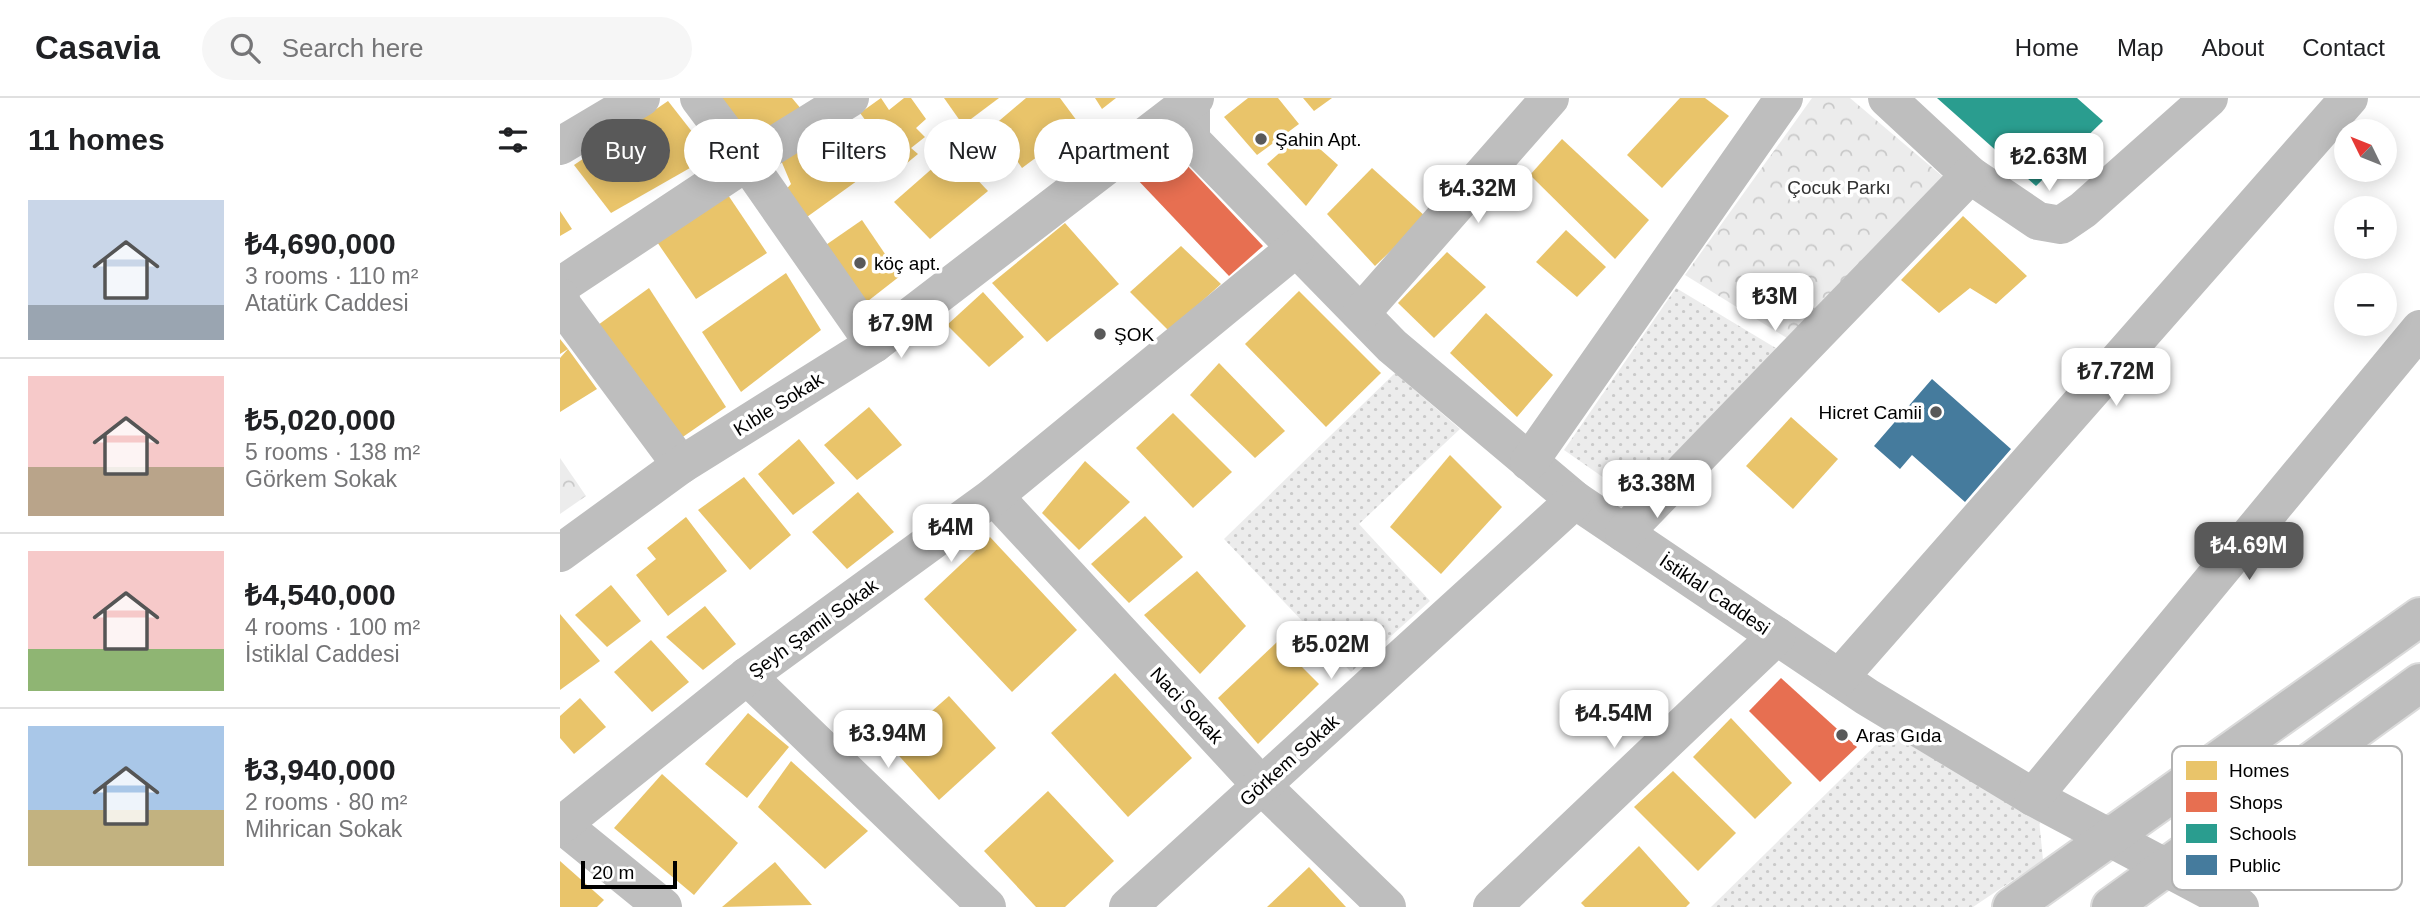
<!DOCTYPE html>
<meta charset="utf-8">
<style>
:root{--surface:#fff;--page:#f6f6f6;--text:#202124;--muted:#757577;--line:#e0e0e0;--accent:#595959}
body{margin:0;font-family:Arial,sans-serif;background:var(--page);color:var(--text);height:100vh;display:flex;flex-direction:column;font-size:26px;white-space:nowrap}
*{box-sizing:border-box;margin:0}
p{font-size:23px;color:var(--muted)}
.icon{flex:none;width:38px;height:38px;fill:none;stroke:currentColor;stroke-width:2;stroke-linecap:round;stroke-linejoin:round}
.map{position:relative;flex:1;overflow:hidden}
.details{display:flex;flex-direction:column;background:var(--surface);width:560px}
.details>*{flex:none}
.banner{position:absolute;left:21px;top:21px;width:665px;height:63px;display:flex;gap:14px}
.needle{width:46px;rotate:313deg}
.tools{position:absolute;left:1774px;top:21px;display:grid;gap:14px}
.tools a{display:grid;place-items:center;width:63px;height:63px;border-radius:50%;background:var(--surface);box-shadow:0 4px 18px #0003;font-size:35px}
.scale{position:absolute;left:21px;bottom:18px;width:96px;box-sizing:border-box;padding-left:7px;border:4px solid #000;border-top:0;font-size:19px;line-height:24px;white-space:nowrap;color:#000;-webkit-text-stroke:5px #fff;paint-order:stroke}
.price{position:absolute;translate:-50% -60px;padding:0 16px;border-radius:14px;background:#fff;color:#222;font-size:23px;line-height:46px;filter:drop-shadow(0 2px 4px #0008)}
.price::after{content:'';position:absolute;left:50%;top:42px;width:21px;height:16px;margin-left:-10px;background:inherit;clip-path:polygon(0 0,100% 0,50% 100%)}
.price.on{background:var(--accent);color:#fff}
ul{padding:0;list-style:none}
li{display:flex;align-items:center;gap:21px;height:175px;padding:0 28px}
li+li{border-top:2px solid var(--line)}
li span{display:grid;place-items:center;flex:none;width:196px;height:140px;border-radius:0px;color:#555}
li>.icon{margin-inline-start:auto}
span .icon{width:84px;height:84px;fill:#fffc;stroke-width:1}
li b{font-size:30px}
h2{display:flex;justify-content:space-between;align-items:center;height:84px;padding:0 28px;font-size:30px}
.chip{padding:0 24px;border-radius:32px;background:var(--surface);box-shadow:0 4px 18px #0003;font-size:24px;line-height:63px}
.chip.on{background:var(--accent);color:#fff}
header{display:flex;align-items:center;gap:42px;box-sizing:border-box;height:98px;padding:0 35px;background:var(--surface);border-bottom:2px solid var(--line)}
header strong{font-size:33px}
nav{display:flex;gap:38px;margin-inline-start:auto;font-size:24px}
.search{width:490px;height:63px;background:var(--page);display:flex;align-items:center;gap:18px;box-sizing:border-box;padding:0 24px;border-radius:38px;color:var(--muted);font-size:26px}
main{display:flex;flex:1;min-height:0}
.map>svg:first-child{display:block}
.grass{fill:url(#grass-dots)}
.forest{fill:url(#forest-crowns)}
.homes{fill:#e9c46a}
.shops{fill:#e76f51}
.schools{fill:#2a9d8f}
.public{fill:#457b9d}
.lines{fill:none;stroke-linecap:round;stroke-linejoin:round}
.major-casing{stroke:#dbdbdb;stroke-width:42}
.minor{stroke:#bebebe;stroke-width:38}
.major{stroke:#bebebe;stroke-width:38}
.poi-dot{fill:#595959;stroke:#fff;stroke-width:2.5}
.labels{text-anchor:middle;stroke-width:7;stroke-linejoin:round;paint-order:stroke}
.poi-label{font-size:19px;fill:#000;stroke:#fff;text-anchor:start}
.park-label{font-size:19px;fill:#333;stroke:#fff}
.street-label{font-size:19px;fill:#000;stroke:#fff}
.key{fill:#fff;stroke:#b2b2b2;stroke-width:2}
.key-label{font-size:19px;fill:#000}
</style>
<header>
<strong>Casavia</strong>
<div class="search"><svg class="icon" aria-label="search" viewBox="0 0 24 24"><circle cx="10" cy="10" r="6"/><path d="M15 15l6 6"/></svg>Search here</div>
<nav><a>Home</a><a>Map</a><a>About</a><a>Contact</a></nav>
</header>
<main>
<section class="details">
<h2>11 homes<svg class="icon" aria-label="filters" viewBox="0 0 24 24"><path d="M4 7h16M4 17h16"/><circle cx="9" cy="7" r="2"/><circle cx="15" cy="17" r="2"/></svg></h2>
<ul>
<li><span style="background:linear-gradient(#c9d6e8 75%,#9aa5b1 0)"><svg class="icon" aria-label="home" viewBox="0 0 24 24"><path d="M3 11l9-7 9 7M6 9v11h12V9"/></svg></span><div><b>₺4,690,000</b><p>3 rooms · 110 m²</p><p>Atatürk Caddesi</p></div></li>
<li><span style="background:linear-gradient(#f6c9c9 65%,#b9a48a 0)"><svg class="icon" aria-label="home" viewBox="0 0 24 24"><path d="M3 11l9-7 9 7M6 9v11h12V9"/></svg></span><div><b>₺5,020,000</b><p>5 rooms · 138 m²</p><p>Görkem Sokak</p></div></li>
<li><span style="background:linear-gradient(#f6c9c9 70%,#8fb573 0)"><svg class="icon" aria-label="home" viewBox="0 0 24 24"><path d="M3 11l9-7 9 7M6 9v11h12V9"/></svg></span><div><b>₺4,540,000</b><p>4 rooms · 100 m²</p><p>İstiklal Caddesi</p></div></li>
<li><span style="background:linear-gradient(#a9c7e8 60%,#c2b280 0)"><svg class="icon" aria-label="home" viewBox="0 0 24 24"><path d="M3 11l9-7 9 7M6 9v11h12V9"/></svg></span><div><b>₺3,940,000</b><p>2 rooms · 80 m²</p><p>Mihrican Sokak</p></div></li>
</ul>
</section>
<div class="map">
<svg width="1860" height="809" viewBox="0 0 1860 809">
<defs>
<pattern id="grass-dots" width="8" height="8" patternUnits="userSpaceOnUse" patternTransform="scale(1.75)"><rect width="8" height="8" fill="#ececec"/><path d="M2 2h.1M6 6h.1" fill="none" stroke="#c9c9c9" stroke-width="1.8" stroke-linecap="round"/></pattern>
<pattern id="forest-crowns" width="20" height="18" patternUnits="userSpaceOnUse" patternTransform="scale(1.75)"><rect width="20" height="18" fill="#ececec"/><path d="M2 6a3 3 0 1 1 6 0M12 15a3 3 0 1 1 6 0" fill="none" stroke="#c9c9c9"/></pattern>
</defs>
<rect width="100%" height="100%" fill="#fff"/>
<!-- grass -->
<g class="grass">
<polygon points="1116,190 1219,252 1077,403 1004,352"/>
<polygon points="835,275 900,331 799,426 870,503 791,574 664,441"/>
<polygon points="1333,630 1479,721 1483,762 1413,809 1151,809"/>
</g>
<!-- forest -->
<g class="forest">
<polygon points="1252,0 1290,0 1388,83 1230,242 1125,177"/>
<polygon points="0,360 26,398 0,416"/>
</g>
<!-- homes -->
<g class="homes">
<polygon points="161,0 232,0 242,12 199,49"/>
<polygon points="321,0 329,12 344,0 351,0 366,21 356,30 365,39 351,50 358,56 341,70 300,15"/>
<polygon points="384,0 439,0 403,27"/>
<polygon points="466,0 500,0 520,27 462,70 433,28"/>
<polygon points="535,0 556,0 542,11"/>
<polygon points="688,0 718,0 739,26 697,57 664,19"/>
<polygon points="743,0 772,0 754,13"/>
<polygon points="1120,0 1145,0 1169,18 1102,90 1067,57"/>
<polygon points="108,3 151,58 51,115 14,67"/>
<polygon points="742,35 778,67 746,108 707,66"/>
<polygon points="252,39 265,64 283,54 301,80 240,124 221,97 231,86 220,60"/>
<polygon points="1002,41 1089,122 1055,161 970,77"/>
<polygon points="391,54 428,93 370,141 334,104"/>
<polygon points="812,70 866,119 815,168 767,116"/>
<polygon points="166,94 207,155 136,201 95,141"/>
<polygon points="0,113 12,131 0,138"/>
<polygon points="1403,118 1467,178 1436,206 1410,190 1379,215 1341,182"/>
<polygon points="302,122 340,178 299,210 260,151"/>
<polygon points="505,125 559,186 487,244 432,185"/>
<polygon points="1006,132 1046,169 1017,199 976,164"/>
<polygon points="621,148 661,186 609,233 570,194"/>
<polygon points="887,154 926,189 874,240 838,205"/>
<polygon points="226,175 261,232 181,294 142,234"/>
<polygon points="89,190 166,309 117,343 38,227"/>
<polygon points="739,193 821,275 766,329 685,246"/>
<polygon points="423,194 464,239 429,269 387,227"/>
<polygon points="926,215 993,277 957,319 890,255"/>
<polygon points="0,241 8,251 37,291 0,314 0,260 8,251 0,256"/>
<polygon points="659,265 725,333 695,360 630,297"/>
<polygon points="309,309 342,347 297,382 264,347"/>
<polygon points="613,315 672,374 633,410 576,350"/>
<polygon points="1231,319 1278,361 1233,411 1186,368"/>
<polygon points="239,341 275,385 233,417 198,376"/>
<polygon points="890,357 942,409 881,476 830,429"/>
<polygon points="525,363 570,404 519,452 482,415"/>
<polygon points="184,379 231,437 190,472 138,412"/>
<polygon points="298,394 334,434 287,471 252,434"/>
<polygon points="585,418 623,459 569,505 531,466"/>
<polygon points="126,419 167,473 108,518 76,477 96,461 87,450"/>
<polygon points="430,439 517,532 452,594 364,501"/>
<polygon points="637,473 686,528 640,576 584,517"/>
<polygon points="51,487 81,523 47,549 15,517"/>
<polygon points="145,508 176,546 143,572 106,539"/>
<polygon points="0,516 40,563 0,592"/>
<polygon points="91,542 129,584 92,614 54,574"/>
<polygon points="717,544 759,586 698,646 658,600"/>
<polygon points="555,575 632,660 568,719 491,635"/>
<polygon points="389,598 436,650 379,702 331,649"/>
<polygon points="20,600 46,629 14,656 0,640 0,618"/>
<polygon points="188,615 229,649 187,700 145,666"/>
<polygon points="1171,620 1232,685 1195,721 1133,659"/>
<polygon points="231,663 308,733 265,771 198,709"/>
<polygon points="1113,673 1176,735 1138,773 1074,709"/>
<polygon points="102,676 178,745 134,797 54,730"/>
<polygon points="488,693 554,763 505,809 476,809 424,753"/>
<polygon points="1079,748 1130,805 1126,809 1025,809 1021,805"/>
<polygon points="0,763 44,802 37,809 0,809"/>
<polygon points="215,764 252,807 162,809"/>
<polygon points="749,769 786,809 707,809"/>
</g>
<!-- shops -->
<g class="shops">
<polygon points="607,46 703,148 669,178 575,79"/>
<polygon points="1221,580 1297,649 1260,684 1189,613"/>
</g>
<!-- schools -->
<polygon class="schools" points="1377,0 1517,0 1543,23 1476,88"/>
<!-- public -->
<polygon class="public" points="1372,281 1451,351 1405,404 1352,357 1340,371 1314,348"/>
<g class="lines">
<defs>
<g id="major">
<polyline points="1452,809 1860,519"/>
<polyline points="1551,809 1860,585"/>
</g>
</defs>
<!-- major casing -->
<use href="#major" class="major-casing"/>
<!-- minor -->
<g class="minor">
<polyline points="139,0 187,64 314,246"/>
<polyline points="631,0 631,42 832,248 1015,402 1307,599 1473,699 1680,809"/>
<polyline points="1327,0 1410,77 1478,123 1501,127 1523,112 1649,0"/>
<polyline points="0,48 81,0"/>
<polyline points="0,188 187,64 290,0"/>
<polyline points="0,199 3,208 121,367"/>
<polyline points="801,215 990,0"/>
<polyline points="969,364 1224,0"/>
<polyline points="434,398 701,687 827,809"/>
<polyline points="1064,435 1410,77"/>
<polyline points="0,455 121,367 314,246 635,0"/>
<polyline points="187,578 427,809"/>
<polyline points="1279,580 1789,0"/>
<polyline points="1473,699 1860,231"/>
<polyline points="1,726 103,809"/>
<polyline points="0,728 187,578 434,398 736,150"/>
<polyline points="568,809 1015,402"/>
<polyline points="932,809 1217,538"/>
</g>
<!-- major -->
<use href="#major" class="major"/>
</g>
<!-- markers -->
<g class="poi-dot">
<circle cx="701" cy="41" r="7"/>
<circle cx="300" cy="165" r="7"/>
<circle cx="540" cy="236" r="7"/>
<circle cx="1376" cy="314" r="7"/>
<circle cx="1282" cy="637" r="7"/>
</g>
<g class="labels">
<!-- poi labels -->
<g class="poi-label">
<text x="715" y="48">Şahin Apt.</text>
<text x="314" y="172">köç apt.</text>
<text x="554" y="243">ŞOK</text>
<text x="1362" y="321" text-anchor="end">Hicret Camii</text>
<text x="1296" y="644">Aras Gıda</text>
</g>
<!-- park labels -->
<g class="park-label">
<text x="1279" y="96">Çocuk Parkı</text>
</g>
<!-- street labels -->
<g class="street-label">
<text transform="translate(218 306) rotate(-32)" y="7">Kıble Sokak</text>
<text transform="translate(1155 496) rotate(34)" y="7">İstiklal Caddesi</text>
<text transform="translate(253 530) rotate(-36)" y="7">Şeyh Şamil Sokak</text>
<text transform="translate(627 607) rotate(47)" y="7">Naci Sokak</text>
<text transform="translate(729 662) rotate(-42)" y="7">Görkem Sokak</text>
</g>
</g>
<!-- legend -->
<rect x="1612" y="648" width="230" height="144" rx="10" class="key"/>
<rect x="1626" y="663" width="31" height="19" fill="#e9c46a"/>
<rect x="1626" y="694" width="31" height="20" fill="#e76f51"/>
<rect x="1626" y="726" width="31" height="19" fill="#2a9d8f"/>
<rect x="1626" y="757" width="31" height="20" fill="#457b9d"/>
<g class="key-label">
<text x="1669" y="679">Homes</text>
<text x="1669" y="711">Shops</text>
<text x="1669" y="742">Schools</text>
<text x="1669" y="774">Public</text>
</g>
</svg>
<div class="tools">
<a><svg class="needle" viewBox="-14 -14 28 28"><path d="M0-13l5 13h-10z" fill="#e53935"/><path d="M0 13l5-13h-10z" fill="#757577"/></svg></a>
<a>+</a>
<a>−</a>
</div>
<div class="scale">20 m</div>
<b class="price" style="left:1489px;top:95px">₺2.63M</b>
<b class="price" style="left:918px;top:127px">₺4.32M</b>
<b class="price" style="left:1215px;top:235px">₺3M</b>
<b class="price" style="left:341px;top:262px">₺7.9M</b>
<b class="price" style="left:1556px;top:310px">₺7.72M</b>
<b class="price" style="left:1097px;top:422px">₺3.38M</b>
<b class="price" style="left:391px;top:466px">₺4M</b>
<b class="price on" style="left:1689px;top:484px">₺4.69M</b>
<b class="price" style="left:771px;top:583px">₺5.02M</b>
<b class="price" style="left:1054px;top:652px">₺4.54M</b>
<b class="price" style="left:328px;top:672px">₺3.94M</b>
<div class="banner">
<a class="chip on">Buy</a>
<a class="chip">Rent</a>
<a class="chip">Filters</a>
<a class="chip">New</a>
<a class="chip">Apartment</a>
</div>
</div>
</main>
